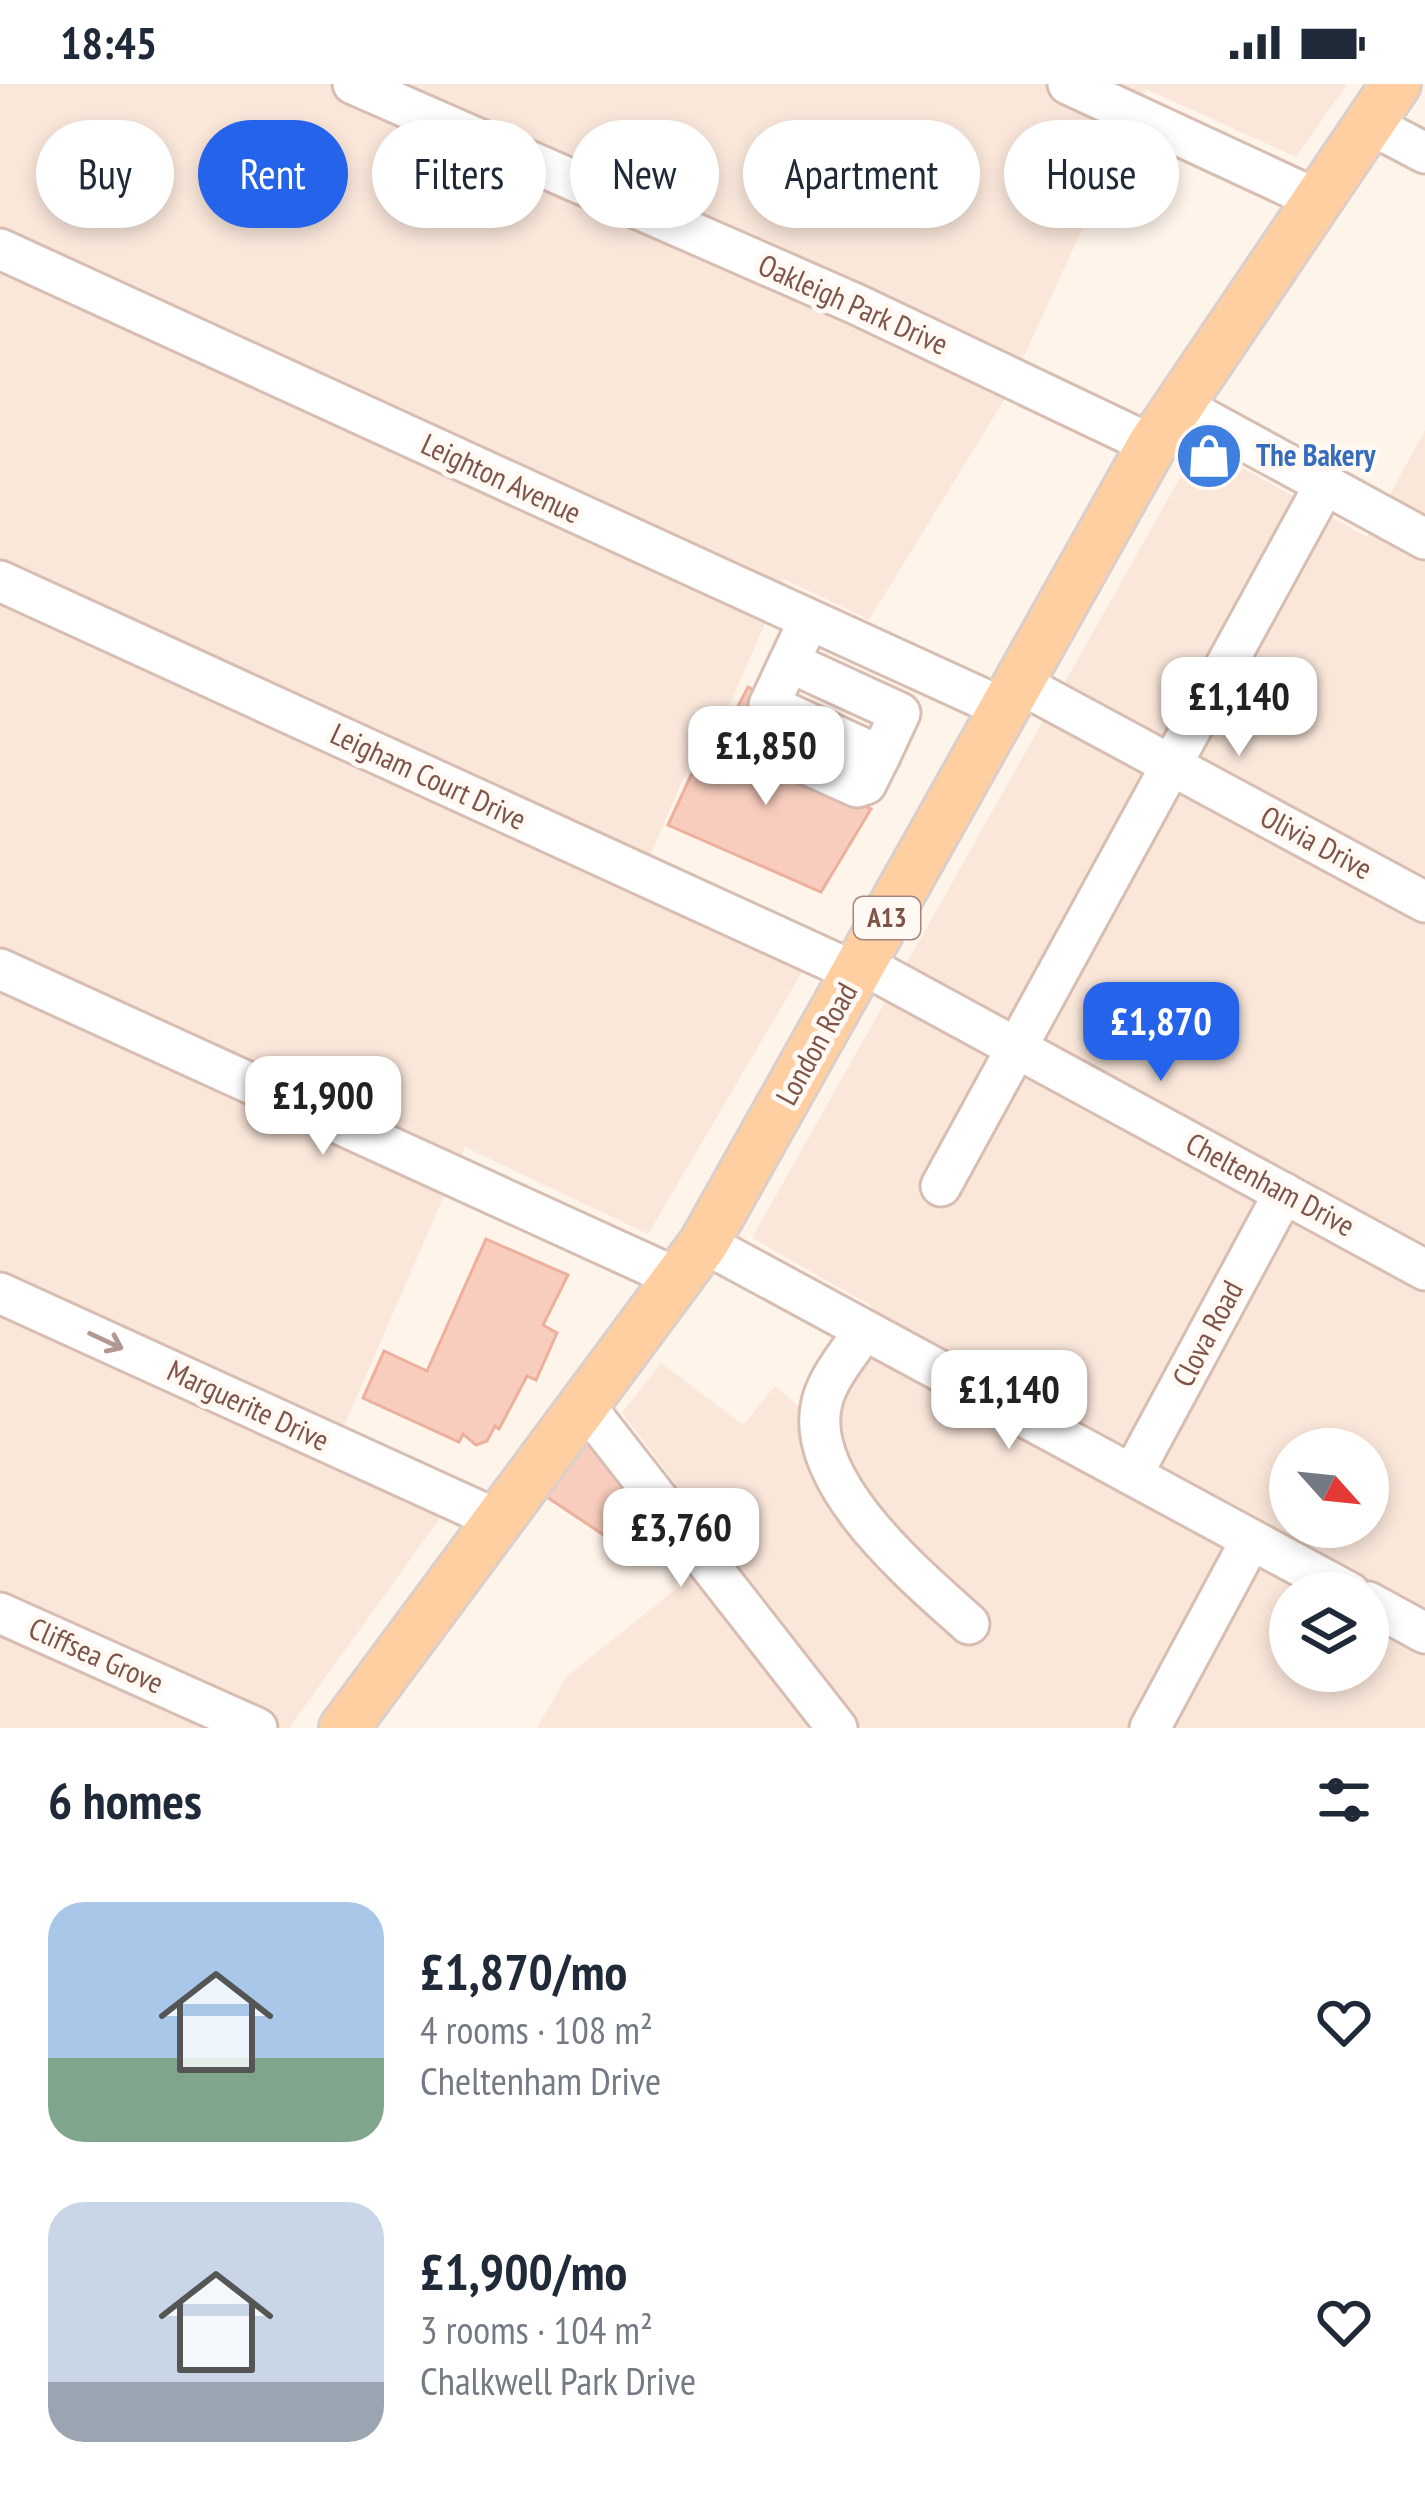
<!DOCTYPE html>
<meta charset="utf-8">
<style>
:root{--surface:#fff;--page:#f2f2f3;--text:#1f2937;--muted:#747a83;--accent:#2563eb}
body{margin:0;font-family:"PT Sans Narrow",sans-serif;background:var(--page);color:var(--text);height:100vh;display:flex;flex-direction:column;font-size:45px;white-space:nowrap}
*{box-sizing:border-box;margin:0}
p{font-size:39px;color:var(--muted)}
.icon{flex:none;width:66px;height:66px;fill:none;stroke:currentColor;stroke-width:2;stroke-linecap:round;stroke-linejoin:round}
.map{position:relative;height:1644px;overflow:hidden}
.drawer{display:flex;flex-direction:column;background:var(--surface);flex:1}
.drawer>*{flex:none}
.banner{position:absolute;left:36px;top:36px;width:1353px;height:108px;display:flex;gap:24px}
.needle{width:78px;rotate:117deg}
.tools{position:absolute;left:1269px;top:1344px;display:grid;gap:24px}
.tools a{display:grid;place-items:center;width:120px;height:120px;border-radius:50%;background:var(--surface);box-shadow:0 6px 18px #0003;font-size:60px}
.price{position:absolute;translate:-50% -102px;padding:0 27px;border-radius:24px;background:#fff;color:#222;font-size:39px;line-height:78px;filter:drop-shadow(0 3px 6px #0008)}
.price::after{content:'';position:absolute;left:50%;top:72px;width:36px;height:27px;margin-left:-18px;background:inherit;clip-path:polygon(0 0,100% 0,50% 100%)}
.price.on{background:var(--accent);color:#fff}
ul{padding:0;list-style:none}
li{display:flex;align-items:center;gap:36px;height:300px;padding:0 48px}
li span{display:grid;place-items:center;flex:none;width:336px;height:240px;border-radius:36px;color:#555}
li>.icon{margin-inline-start:auto}
span .icon{width:144px;height:144px;fill:#fffc;stroke-width:1}
li b{font-size:51px}
h2{display:flex;justify-content:space-between;align-items:center;height:144px;padding:0 48px;font-size:51px}
.tag{padding:0 42px;border-radius:54px;background:var(--surface);box-shadow:0 6px 18px #0003;font-size:42px;line-height:108px}
.tag.on{background:var(--accent);color:#fff}
.status{display:flex;justify-content:space-between;align-items:center;height:84px;padding:0 60px;background:var(--surface);direction:ltr}
.status svg{height:33px;fill:currentColor}
.map>svg:first-child{display:block}
.residential{fill:#fae7da;fill-rule:evenodd}
.building{fill:#f8cdbe;stroke:#edb09c;stroke-width:3}
.lines{fill:none;stroke-linecap:round;stroke-linejoin:round}
.minor-casing{stroke:#d8beb2;stroke-width:45}
.major-casing{stroke:#dbcfcc;stroke-width:54}
.minor{stroke:#fff;stroke-width:39}
.major{stroke:#ffcfa1;stroke-width:48}
.oneway{stroke:#b29891}
.labels{text-anchor:middle;stroke-width:10;stroke-linejoin:round;paint-order:stroke}
.shield{fill:#fff8f3;stroke:#a5857b;stroke-width:3}
.shield-label{font-size:27px;font-weight:bold;fill:#7e5448}
.street-label{font-size:30px;fill:#7e5448;stroke:#fff8f3}
.shop-label{font-size:30px;font-weight:bold;fill:#366cbe;stroke:#fff8f3;text-anchor:start}
</style>
<div class="status"><b>18:45</b><svg viewBox="0 0 49 12"><path d="M0 12V9h3v3zM5 12V6h3v6zM10 12V3h3v9zM15 12V0h3v12zM26 1h20v11H26zM47 4h2v5h-2z"/></svg></div>
<div class="map">
<svg width="1425" height="1644" viewBox="0 0 1425 1644">
<rect width="100%" height="100%" fill="#fff4ea"/>
<!-- residential -->
<g class="residential">
<polygon points="0,0 1347,0 1296,73 1146,5 1004,316 869,536 784,495 716,652 704,647 634,808 802,888 648,1150 465,1063 328,1379 442,1431 289,1644 0,1644"/>
<path d="M1425,346V1644H537L567,1592L725,1466L622,1329L661,1279L743,1341L775,1302L803,1326L872,1222L752,1154L1199,360L1367,453ZM1290,1365H1368V1443H1290ZM1290,1509H1368V1587H1290Z"/>
</g>
<!-- building -->
<g class="building">
<polygon points="748,603 767,613 736,663 871,725 821,808 668,741 711,648 722,653"/>
<polygon points="486,1155 568,1191 543,1241 557,1249 536,1296 527,1292 499,1345 495,1342 487,1357 476,1361 463,1350 459,1358 363,1314 384,1267 427,1287"/>
<polygon points="586,1356 670,1454 641,1476 547,1413"/>
</g>
<g class="lines">
<defs>
<g id="minor">
<polyline points="353,0 858,221 1152,361"/>
<polyline points="1068,0 1316,115"/>
<polyline points="1368,39 1425,69"/>
<polyline points="0,165 1003,624"/>
<polyline points="1177,320 1425,455"/>
<polyline points="0,497 857,889"/>
<polyline points="789,578 900,629 880,672 769,621 809,536"/>
<polyline points="1017,598 1425,818"/>
<polyline points="750,655 857,703 866,700 880,672"/>
<polyline points="862,880 1425,1186"/>
<polyline points="0,885 677,1194"/>
<polyline points="941,1102 1325,400"/>
<polyline points="704,1159 1350,1509"/>
<polyline points="0,1209 496,1435"/>
<path d="M864,1247C850,1268 828,1293 822,1318C802,1398 917,1493 969,1540"/>
<polyline points="585,1322 837,1644"/>
<polyline points="1132,1391 1284,1109"/>
<polyline points="1368,1518 1425,1549"/>
<polyline points="0,1529 257,1644"/>
<polyline points="1150,1644 1251,1456"/>
</g>
<polyline id="major" points="344,1644 704,1159 1152,361 1396,0"/>
</defs>
<!-- minor casing -->
<use href="#minor" class="minor-casing"/>
<!-- major casing -->
<use href="#major" class="major-casing"/>
<!-- minor -->
<use href="#minor" class="minor"/>
<!-- major -->
<use href="#major" class="major"/>
</g>
<!-- one-way arrows -->
<defs><path id="oneway-shaft" d="M-6 0H5M1.5-3L5.5 0L1.5 3" fill="none" stroke-width="1.6" stroke-linecap="round" stroke-linejoin="round" transform="scale(3)"/></defs>
<use class="oneway" href="#oneway-shaft" transform="translate(106 1257) rotate(25)"/>
<!-- icons -->
<defs>
<symbol id="shop-disc" viewBox="-11 -11 22 22"><circle r="9.5" fill="#3f7fe0" stroke="#fff8f3"/><path d="M-5-2.5h2.3a2.7 3.5 0 0 1 5.4 0H5L5.5 6h-11ZM-1.5-2.5h3a1.5 2.3 0 0 0-3 0Z" fill="#fff"/></symbol>
</defs>
<g fill-rule="evenodd">
<use href="#shop-disc" x="1171" y="334" width="76" height="76"/>
</g>
<g class="labels">
<!-- shield labels -->
<rect class="shield" x="854" y="813" width="66" height="42" rx="9"/>
<g class="shield-label">
<text x="887" y="843">A13</text>
</g>
<!-- street labels -->
<g class="street-label">
<text transform="translate(853 221) rotate(24)" y="10">Oakleigh Park Drive</text>
<text transform="translate(501 395) rotate(25)" y="10">Leighton Avenue</text>
<text transform="translate(428 693) rotate(25)" y="10">Leigham Court Drive</text>
<text transform="translate(1316 759) rotate(28)" y="10">Olivia Drive</text>
<text transform="translate(817 960) rotate(-61)" y="10">London Road</text>
<text transform="translate(1270 1101) rotate(28)" y="10">Cheltenham Drive</text>
<text transform="translate(1208 1250) rotate(-62)" y="10">Clova Road</text>
<text transform="translate(248 1322) rotate(25)" y="10">Marguerite Drive</text>
<text transform="translate(96 1572) rotate(24)" y="10">Cliffsea Grove</text>
</g>
<!-- shop labels -->
<g class="shop-label">
<text x="1256" y="382">The Bakery</text>
</g>
</g>
</svg>
<div class="tools">
<a><svg class="needle" viewBox="-14 -14 28 28"><path d="M0-13l5 13h-10z" fill="#e53935"/><path d="M0 13l5-13h-10z" fill="#747a83"/></svg></a>
<a><svg class="icon" aria-label="layers" viewBox="0 0 24 24"><path d="M12 4l9 5-9 5-9-5zM3 14l9 5 9-5"/></svg></a>
</div>
<b class="price" style="left:1239px;top:675px">£1,140</b>
<b class="price" style="left:766px;top:724px">£1,850</b>
<b class="price on" style="left:1161px;top:1000px">£1,870</b>
<b class="price" style="left:323px;top:1074px">£1,900</b>
<b class="price" style="left:1009px;top:1368px">£1,140</b>
<b class="price" style="left:681px;top:1506px">£3,760</b>
<div class="banner">
<a class="tag">Buy</a>
<a class="tag on">Rent</a>
<a class="tag">Filters</a>
<a class="tag">New</a>
<a class="tag">Apartment</a>
<a class="tag">House</a>
</div>
</div>
<section class="drawer">
<h2>6 homes<svg class="icon" aria-label="filters" viewBox="0 0 24 24"><path d="M4 7h16M4 17h16"/><circle cx="9" cy="7" r="2"/><circle cx="15" cy="17" r="2"/></svg></h2>
<ul>
<li><span style="background:linear-gradient(#a9c7e8 65%,#7fa58c 0)"><svg class="icon" aria-label="home" viewBox="0 0 24 24"><path d="M3 11l9-7 9 7M6 9v11h12V9"/></svg></span><div><b>£1,870/mo</b><p>4 rooms · 108 m²</p><p>Cheltenham Drive</p></div><svg class="icon" aria-label="heart" viewBox="0 0 24 24"><path d="M12 20l-8-8c-3-5 5-10 8-4 3-6 11-1 8 4z"/></svg></li>
<li><span style="background:linear-gradient(#c9d6e8 75%,#9aa5b1 0)"><svg class="icon" aria-label="home" viewBox="0 0 24 24"><path d="M3 11l9-7 9 7M6 9v11h12V9"/></svg></span><div><b>£1,900/mo</b><p>3 rooms · 104 m²</p><p>Chalkwell Park Drive</p></div><svg class="icon" aria-label="heart" viewBox="0 0 24 24"><path d="M12 20l-8-8c-3-5 5-10 8-4 3-6 11-1 8 4z"/></svg></li>
</ul>
</section>
